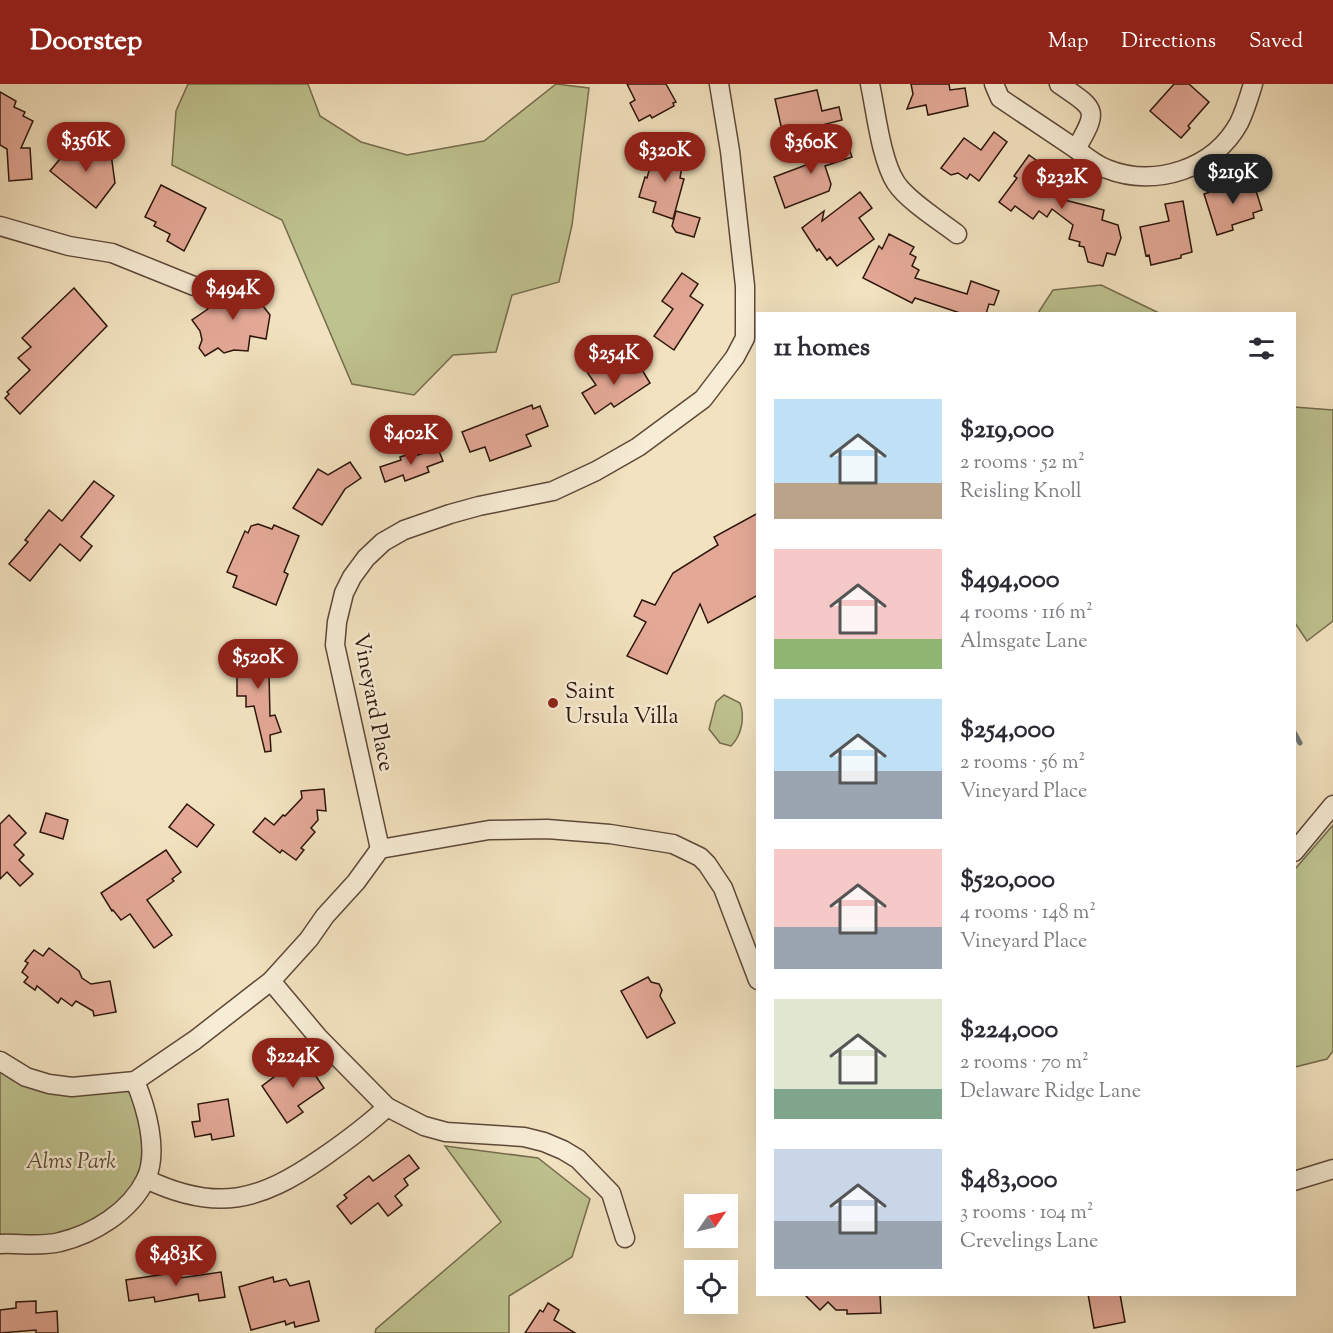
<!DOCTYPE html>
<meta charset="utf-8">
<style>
:root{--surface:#fff;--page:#f7f7f7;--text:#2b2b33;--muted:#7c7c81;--accent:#8f2418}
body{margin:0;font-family:"Sorts Mill Goudy",serif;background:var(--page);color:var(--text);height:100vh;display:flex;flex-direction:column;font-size:22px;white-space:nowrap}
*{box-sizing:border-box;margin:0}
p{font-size:20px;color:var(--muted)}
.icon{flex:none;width:33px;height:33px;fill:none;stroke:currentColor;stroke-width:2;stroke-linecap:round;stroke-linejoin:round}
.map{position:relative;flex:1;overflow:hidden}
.drawer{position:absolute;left:756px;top:228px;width:540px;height:984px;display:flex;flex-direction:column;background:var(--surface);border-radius:0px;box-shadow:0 6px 24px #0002}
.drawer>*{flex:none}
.needle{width:39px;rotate:56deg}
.fabs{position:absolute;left:684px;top:1110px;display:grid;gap:12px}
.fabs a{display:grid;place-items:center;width:54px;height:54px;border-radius:0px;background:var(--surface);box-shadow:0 6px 24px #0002;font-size:30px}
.price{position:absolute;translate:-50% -51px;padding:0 14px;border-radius:21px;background:var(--accent);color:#fff;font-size:20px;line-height:39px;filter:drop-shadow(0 2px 3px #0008)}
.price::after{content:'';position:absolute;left:50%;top:36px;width:18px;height:14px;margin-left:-9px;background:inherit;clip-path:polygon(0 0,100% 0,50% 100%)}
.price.selected{background:#222;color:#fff}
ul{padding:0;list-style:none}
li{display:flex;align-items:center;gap:18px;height:150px;padding:0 18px}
li span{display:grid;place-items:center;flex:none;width:168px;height:120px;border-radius:0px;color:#555}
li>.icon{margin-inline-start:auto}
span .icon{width:72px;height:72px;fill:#fffc;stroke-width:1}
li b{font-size:26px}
h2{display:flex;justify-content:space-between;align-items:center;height:72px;padding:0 18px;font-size:26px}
header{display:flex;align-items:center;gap:36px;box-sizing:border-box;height:84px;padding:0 30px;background:var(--accent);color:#fff}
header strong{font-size:28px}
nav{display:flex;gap:33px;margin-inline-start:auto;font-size:21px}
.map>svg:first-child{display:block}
.green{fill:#bec28f;stroke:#766c4e;stroke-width:1.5}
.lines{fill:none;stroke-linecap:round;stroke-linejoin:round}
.stream{stroke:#717976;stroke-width:5}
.building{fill:#e3a896;stroke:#2d150c;stroke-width:1.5}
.minor-casing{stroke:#5e4839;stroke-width:21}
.minor{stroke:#f7ecd5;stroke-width:18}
.poi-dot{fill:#8f2418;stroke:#f7ecd5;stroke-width:2}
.labels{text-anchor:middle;stroke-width:5;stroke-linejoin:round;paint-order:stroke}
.poi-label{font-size:22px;fill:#2d150c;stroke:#f7ecd5;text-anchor:start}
.street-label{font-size:22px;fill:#2d150c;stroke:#f7ecd5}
.park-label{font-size:22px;font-style:italic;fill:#584933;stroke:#f7ecd5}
</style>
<header>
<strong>Doorstep</strong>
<nav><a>Map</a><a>Directions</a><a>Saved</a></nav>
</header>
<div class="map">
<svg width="1333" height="1249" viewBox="0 0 1333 1249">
<rect width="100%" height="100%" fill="#f2e2bf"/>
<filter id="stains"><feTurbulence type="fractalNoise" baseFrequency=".00333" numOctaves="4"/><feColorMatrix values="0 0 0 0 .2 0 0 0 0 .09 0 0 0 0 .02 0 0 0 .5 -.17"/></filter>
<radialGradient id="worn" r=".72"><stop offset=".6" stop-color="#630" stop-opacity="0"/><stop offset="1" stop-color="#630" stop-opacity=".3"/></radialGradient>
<!-- green -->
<g class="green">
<polygon points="188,0 308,0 320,32 361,58 407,71 484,57 556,0 589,4 572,141 559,198 512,211 496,268 453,271 414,311 352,300 282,136 172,81 176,27"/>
<polygon points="1101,201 1159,229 1038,229 1053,206"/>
<polygon points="1294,323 1333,326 1333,537 1307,557 1295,539"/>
<path d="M724,611L740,619C745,633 742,651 731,662L720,659L709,645L716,618Z"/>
<polygon points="1333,741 1333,967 1327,975 1295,983 1295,785"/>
<polygon points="0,977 26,993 127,998 141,1012 146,1095 86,1150 0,1160"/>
<polygon points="445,1062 538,1074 590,1115 572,1173 509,1212 509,1249 375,1249 376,1245 501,1138"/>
</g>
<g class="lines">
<!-- stream -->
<polyline class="stream" points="1294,648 1300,659"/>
</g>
<!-- building -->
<g class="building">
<polygon points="627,0 666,0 676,18 673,19 674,22 652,34 650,31 639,37 630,19 635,16"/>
<polygon points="911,0 949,0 950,6 965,4 968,22 928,31 926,21 907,25 913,10"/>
<polygon points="1174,0 1189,0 1209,18 1188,42 1190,44 1181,54 1150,27"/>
<polygon points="817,6 822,27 839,23 842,36 783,51 775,15"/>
<polygon points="0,8 16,17 14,23 25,28 23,32 33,37 21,64 30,64 32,95 9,97 7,65 0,61"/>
<polygon points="994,48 1007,58 979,97 970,90 967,95 958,89 951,91 941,84 964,54 981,66"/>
<polygon points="846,56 852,73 825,82 831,100 829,107 785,124 774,93 806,81 803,72"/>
<polygon points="74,58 93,71 111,70 115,99 96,124 50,87"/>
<polygon points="666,61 685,66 680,94 684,95 673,135 653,128 656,118 639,113 645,93 647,94 650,83 663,87"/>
<polygon points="1029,71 1068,99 1057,114 1104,126 1102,136 1118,141 1121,154 1115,171 1107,169 1103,182 1088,178 1084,163 1079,162 1080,158 1069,155 1073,141 1052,125 1047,133 1039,127 1033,135 1015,122 1011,127 999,118 1017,94 1014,92"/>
<polygon points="1252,94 1262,126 1253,129 1254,134 1232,141 1233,146 1217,151 1204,110 1210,108 1210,107"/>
<polygon points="161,101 206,124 184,167 167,157 170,150 154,142 156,138 145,133"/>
<polygon points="860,108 872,124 859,134 874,155 837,182 830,173 827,176 819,165 817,167 802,144 824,127 822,137"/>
<polygon points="1183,117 1192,168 1181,171 1181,174 1151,181 1149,171 1146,172 1140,143 1169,137 1165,120"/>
<polygon points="676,127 700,134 694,153 676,148 672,142"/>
<polygon points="889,150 914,163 910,170 916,173 912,182 919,186 915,194 967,210 971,197 999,207 994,221 989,220 986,230 963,230 915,214 912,219 863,194 879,162 882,165"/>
<polygon points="682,189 698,200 690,212 703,221 674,266 654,252 673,225 662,217"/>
<polygon points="242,195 270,231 266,255 250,252 248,267 234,266 224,269 218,264 205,272 199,264 202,256 200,247 192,236 208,225 206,223"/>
<polygon points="74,204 107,242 20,330 5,314 9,310 7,308 30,286 18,274 31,263 22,254"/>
<polygon points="604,277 612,290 624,283 626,287 638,279 650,299 614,323 611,319 595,330 582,309 596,301 587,288"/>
<polygon points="532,321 533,325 540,322 548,342 526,351 531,362 490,377 485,363 470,368 462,348"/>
<polygon points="438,365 443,377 427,383 429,388 405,397 403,391 385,398 380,383 401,376 400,373 413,369 414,372"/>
<polygon points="350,378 361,394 345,405 322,441 293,424 318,385 328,391"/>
<polygon points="94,397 114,412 81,453 92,462 80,477 60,460 30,497 9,480 28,458 25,456 49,426 62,437"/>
<polygon points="758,429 758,511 708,539 700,520 667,590 627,572 646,538 634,532 642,516 655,521 673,489 718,461 714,453"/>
<polygon points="258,440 272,445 274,441 299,452 284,488 288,490 276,521 233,503 237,492 227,488 245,447 248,449 251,442"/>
<polygon points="253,556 265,572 268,571 273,587 269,590 270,632 275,631 281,648 270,651 271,667 265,668 254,622 246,623 246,612 237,612 237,583 249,582 238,567"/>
<polygon points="324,705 326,727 317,726 318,736 311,744 315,748 301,764 304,766 296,776 282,766 280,769 253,748 265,734 274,741 283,731 285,732 302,714 301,707"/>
<polygon points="187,720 214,741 197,763 169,743"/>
<polygon points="46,729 68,736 63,755 40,748"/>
<polygon points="9,731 26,749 14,761 24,771 19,776 33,790 20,802 7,788 0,795 0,740"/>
<polygon points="166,766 181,788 172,795 174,797 147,816 172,851 154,864 130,830 121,836 113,826 112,827 101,809"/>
<polygon points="49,864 79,887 82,894 91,900 110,897 116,928 94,932 93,927 76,917 72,922 61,914 58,919 37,902 35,906 24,898 28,893 22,888 28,879 25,877 34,866 43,872"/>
<polygon points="648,893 651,898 659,900 662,906 660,912 675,939 647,954 621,907"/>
<polygon points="302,972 324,1004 298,1022 303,1028 287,1039 262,1002"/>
<polygon points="228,1015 234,1052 212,1056 211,1050 195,1053 192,1038 200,1037 198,1020"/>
<polygon points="409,1071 419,1084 404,1095 408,1101 395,1112 402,1121 388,1132 378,1119 351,1140 337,1122 347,1114 344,1111 369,1092 373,1097"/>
<polygon points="179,1188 180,1194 221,1188 225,1213 199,1217 198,1210 155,1218 154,1213 129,1217 126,1196"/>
<polygon points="273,1193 274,1198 286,1195 290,1202 309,1197 319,1237 295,1243 294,1238 286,1241 285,1237 251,1246 239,1203"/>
<polygon points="804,1210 880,1210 881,1229 847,1230 847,1226 836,1226 828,1218 820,1226"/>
<polygon points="1088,1210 1120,1210 1125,1238 1094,1244"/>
<polygon points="36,1217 36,1229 57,1227 58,1249 36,1249 36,1246 0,1249 0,1226 16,1224 16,1218"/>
<polygon points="548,1219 559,1226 554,1236 575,1249 525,1249 540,1226 543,1228"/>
</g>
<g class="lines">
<defs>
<g id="minor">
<path d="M870,0C876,28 881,76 896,99C907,116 940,137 957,150"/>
<path d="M994,0L1000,14L1076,65C1099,25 1097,26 1059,0"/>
<path d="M1076,65C1085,72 1096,81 1107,85C1155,104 1214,85 1239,39C1245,27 1249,13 1253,0"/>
<polyline points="0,142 69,162 112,169 194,202"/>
<polyline points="380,765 335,561 337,538 344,509 352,493 366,474 383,458 404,446 450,430 479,422 553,407 596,387 638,363 703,315 735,273 745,254 745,202 730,67 719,0"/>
<polyline points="1294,768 1333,721"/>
<polyline points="271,897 318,953 387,1023 424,1042 446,1048 524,1053 544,1058 563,1066 578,1075 611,1109 625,1154"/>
<polyline points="0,977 26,993 49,1000 72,1003 135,997 195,956 271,897 309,855 325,832 356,798 380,765 489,746 547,745 610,750 673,760 700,773 707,780 723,804 758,896"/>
<path d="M146,1095C217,1129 260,1117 322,1074C345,1058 367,1042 387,1023"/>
<polyline points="1294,1097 1333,1085"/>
<path d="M0,1160C19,1159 42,1163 60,1158C93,1150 130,1128 146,1095C159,1067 146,1023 135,997"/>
</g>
</defs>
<!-- minor casing -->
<use href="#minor" class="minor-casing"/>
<!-- minor -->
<use href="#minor" class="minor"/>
</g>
<!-- markers -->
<circle class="poi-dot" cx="553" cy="619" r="6"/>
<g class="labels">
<!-- poi labels -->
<g class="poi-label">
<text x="565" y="614">Saint<tspan x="565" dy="25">Ursula Villa</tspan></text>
</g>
<!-- street labels -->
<g class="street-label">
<text transform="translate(375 618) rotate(79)" y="8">Vineyard Place</text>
</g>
<!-- park labels -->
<g class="park-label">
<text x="71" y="1084">Alms Park</text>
</g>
</g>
<rect width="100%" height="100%" filter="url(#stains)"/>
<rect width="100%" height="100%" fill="url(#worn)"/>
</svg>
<div class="fabs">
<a><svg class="needle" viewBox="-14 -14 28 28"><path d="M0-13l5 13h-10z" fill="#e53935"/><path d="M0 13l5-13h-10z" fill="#7c7c81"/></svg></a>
<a><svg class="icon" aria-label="locate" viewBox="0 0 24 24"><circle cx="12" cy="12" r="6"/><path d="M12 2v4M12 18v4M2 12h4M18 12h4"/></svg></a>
</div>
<b class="price" style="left:86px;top:89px">$356K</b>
<b class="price" style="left:811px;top:91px">$360K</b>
<b class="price" style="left:665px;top:99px">$320K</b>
<b class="price selected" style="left:1233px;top:121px">$219K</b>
<b class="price" style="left:1062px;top:126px">$232K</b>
<b class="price" style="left:233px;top:237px">$494K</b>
<b class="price" style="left:614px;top:302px">$254K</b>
<b class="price" style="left:411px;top:382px">$402K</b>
<b class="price" style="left:258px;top:606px">$520K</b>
<b class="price" style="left:293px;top:1005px">$224K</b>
<b class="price" style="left:176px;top:1203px">$483K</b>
<section class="drawer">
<h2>11 homes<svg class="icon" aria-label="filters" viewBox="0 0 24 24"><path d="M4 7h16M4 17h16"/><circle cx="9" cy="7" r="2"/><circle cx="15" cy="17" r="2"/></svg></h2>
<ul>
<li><span style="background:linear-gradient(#bfe0f5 70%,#b9a48a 0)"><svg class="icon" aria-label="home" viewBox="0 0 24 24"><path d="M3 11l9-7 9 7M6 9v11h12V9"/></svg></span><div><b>$219,000</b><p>2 rooms · 52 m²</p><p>Reisling Knoll</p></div></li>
<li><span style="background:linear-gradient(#f6c9c9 75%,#8fb573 0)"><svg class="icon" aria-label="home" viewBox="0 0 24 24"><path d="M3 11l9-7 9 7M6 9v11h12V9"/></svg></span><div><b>$494,000</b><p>4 rooms · 116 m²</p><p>Almsgate Lane</p></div></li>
<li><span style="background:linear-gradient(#bfe0f5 60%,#9aa5b1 0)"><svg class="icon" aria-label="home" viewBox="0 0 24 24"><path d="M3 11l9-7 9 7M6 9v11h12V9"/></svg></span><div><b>$254,000</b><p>2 rooms · 56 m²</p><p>Vineyard Place</p></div></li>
<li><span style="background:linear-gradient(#f6c9c9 65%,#9aa5b1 0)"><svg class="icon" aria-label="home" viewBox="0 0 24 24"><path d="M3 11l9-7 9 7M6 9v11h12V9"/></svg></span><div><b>$520,000</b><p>4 rooms · 148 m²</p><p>Vineyard Place</p></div></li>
<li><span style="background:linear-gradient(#dfe7d0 75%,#7fa58c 0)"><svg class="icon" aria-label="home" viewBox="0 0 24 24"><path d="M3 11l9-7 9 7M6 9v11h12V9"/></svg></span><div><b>$224,000</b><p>2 rooms · 70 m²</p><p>Delaware Ridge Lane</p></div></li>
<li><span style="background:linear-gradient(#c9d6e8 60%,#9aa5b1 0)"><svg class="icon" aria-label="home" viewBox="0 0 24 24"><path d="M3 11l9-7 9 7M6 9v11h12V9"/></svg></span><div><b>$483,000</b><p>3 rooms · 104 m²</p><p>Crevelings Lane</p></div></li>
</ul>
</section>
</div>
